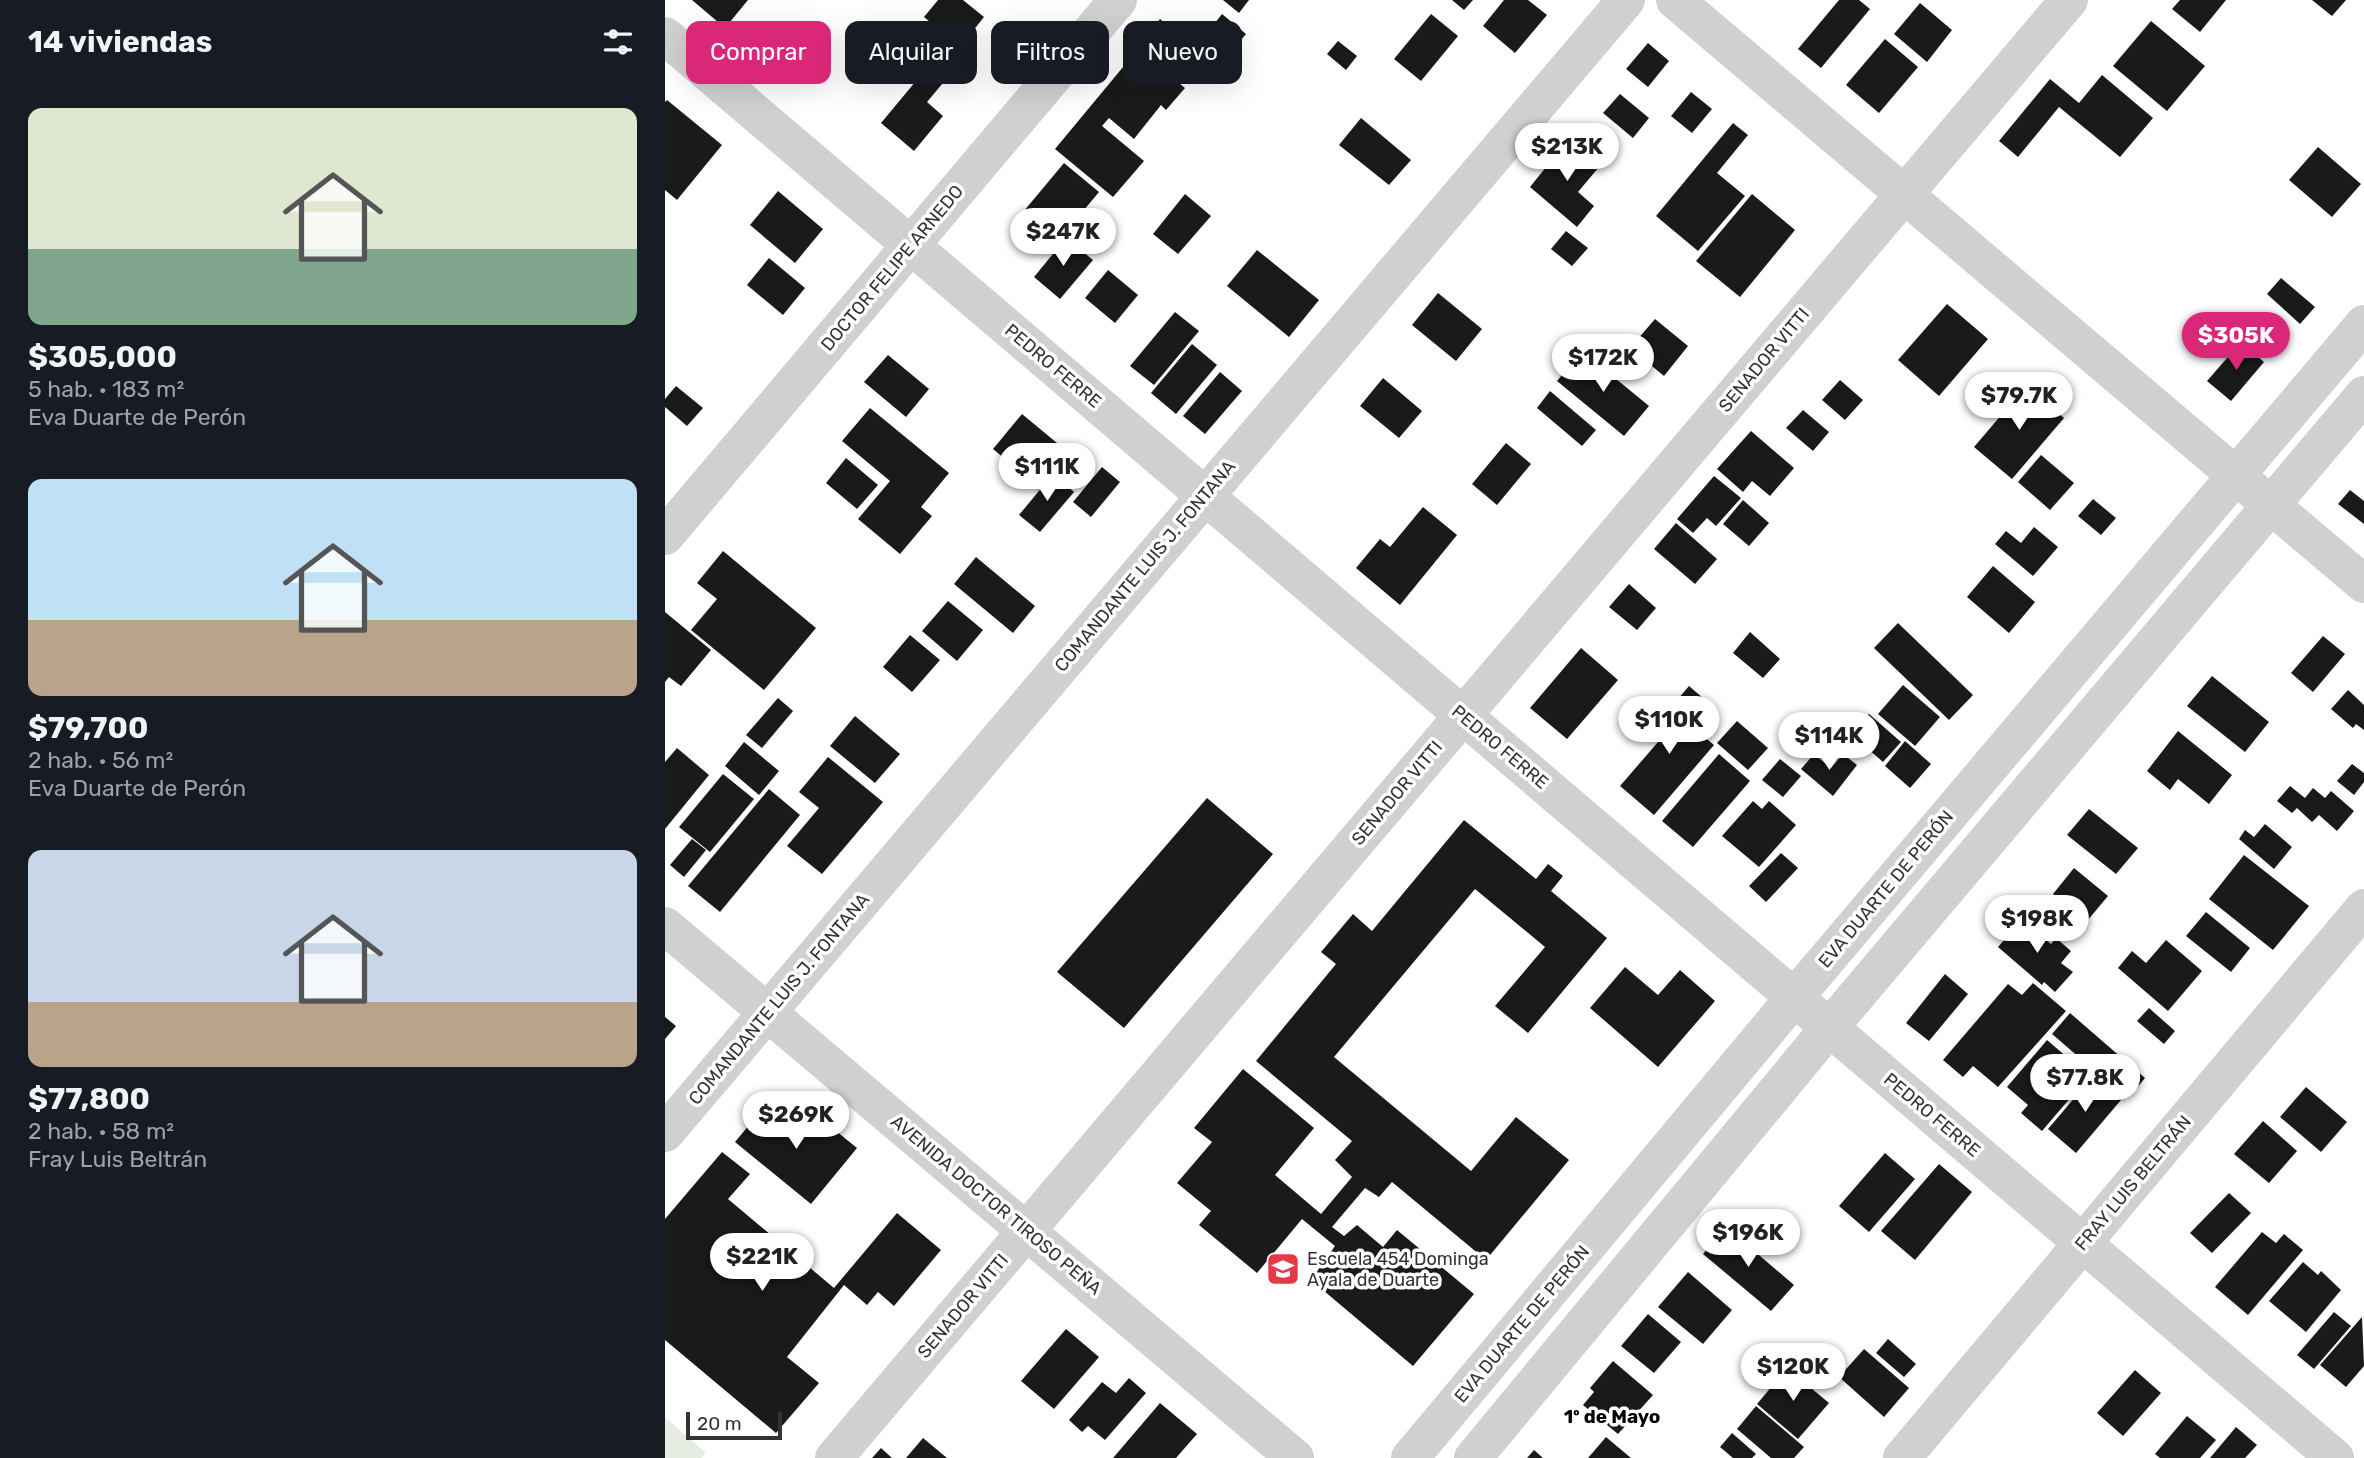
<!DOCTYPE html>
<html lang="es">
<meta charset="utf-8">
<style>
:root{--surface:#171b24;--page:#242831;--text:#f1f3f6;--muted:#9ea1a6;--accent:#db2777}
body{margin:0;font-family:Rubik,sans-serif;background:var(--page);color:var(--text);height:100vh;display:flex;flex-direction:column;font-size:26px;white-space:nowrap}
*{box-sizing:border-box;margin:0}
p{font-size:23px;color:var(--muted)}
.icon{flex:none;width:38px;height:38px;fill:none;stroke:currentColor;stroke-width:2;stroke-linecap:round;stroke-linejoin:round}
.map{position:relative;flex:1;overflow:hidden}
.drawer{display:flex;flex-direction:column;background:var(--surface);width:665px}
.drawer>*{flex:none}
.top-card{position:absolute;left:21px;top:21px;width:665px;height:63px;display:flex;gap:14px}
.scale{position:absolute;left:21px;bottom:18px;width:96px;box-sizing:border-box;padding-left:7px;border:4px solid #333;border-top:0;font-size:19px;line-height:24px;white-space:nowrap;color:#333;-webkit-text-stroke:5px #fff;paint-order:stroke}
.price{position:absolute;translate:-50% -60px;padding:0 16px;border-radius:24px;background:#fff;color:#222;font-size:23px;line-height:46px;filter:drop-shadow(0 2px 4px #0008)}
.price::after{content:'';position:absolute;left:50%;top:42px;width:21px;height:16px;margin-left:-10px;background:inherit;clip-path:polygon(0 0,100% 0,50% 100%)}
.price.current{background:var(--accent);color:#fff}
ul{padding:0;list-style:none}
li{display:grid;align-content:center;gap:14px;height:371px;padding:0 28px}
li span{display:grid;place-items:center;height:217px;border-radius:14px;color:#555}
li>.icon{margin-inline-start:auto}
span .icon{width:126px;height:126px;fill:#fffc;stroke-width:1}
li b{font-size:30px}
h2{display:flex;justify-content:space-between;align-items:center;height:84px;padding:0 28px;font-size:30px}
.pill{padding:0 24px;border-radius:14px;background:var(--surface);box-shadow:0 7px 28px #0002;font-size:24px;line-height:63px}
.pill.current{background:var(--accent);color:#fff}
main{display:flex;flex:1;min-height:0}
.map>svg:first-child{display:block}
.green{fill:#e6ecdf}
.building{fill:#1a1a1a}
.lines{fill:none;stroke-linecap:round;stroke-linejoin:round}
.minor{stroke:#d0d0d0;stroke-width:38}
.labels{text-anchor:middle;stroke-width:7;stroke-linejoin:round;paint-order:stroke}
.street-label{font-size:18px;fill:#333;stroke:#fff}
.poi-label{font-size:18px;fill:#333;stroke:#fff;text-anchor:start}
.neighbourhood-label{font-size:19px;font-weight:bold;fill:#000;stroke:#fff}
</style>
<main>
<section class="drawer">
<h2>14 viviendas<svg class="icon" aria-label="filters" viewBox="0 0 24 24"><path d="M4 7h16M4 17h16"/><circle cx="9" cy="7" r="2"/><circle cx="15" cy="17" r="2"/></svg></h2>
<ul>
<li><span style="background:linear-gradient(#dfe7d0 65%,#7fa58c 0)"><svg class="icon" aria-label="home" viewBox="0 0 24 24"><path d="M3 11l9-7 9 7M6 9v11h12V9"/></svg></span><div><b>$305,000</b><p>5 hab. · 183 m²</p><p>Eva Duarte de Perón</p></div></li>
<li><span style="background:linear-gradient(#bfe0f5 65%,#b9a48a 0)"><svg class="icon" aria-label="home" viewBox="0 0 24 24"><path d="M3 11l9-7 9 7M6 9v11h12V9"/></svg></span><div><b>$79,700</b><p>2 hab. · 56 m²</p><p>Eva Duarte de Perón</p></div></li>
<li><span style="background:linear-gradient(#c9d6e8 70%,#b9a48a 0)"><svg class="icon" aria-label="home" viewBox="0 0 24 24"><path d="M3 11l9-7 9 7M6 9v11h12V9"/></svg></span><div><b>$77,800</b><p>2 hab. · 58 m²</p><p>Fray Luis Beltrán</p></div></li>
</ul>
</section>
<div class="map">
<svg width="1699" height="1458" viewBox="0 0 1699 1458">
<rect width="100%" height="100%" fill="#fff"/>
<!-- green -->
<polygon class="green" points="0,1417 41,1453 36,1458 0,1458"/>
<!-- building -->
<g class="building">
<polygon points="27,0 83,0 60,28"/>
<polygon points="273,0 298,0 319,17 295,47 259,17"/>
<polygon points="558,0 584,0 574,13"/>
<polygon points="787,0 808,0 799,10"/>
<polygon points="839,0 863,0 882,15 850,53 818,26"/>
<polygon points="1174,0 1194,0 1205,9 1156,68 1133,49"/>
<polygon points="1515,0 1561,0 1535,32 1507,9"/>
<polygon points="1647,0 1681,0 1667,16"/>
<polygon points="1255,3 1287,30 1262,62 1229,34"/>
<polygon points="557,14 581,34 559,61 536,41"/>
<polygon points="766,14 793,36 756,81 729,59"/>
<polygon points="495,19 540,57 529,70 484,33"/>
<polygon points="1486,21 1540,66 1502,111 1448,66"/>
<polygon points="1220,39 1253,67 1214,113 1181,85"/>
<polygon points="673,41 692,56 681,70 662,54"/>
<polygon points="983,43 1004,61 983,87 961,69"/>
<polygon points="473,49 520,88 501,110 496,105 469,139 444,118 437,126 479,161 448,197 390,149"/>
<polygon points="266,63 283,77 262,102 278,116 249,151 216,123"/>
<polygon points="1437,75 1488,118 1455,157 1394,107 1353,157 1334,141 1385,79 1414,103"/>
<polygon points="1026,92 1047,109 1027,133 1006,116"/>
<polygon points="955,94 984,118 968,138 938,113"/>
<polygon points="2,100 57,145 12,200 0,190 0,102"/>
<polygon points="696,118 746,160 724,185 674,145"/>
<polygon points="1068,123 1083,135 1052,173 1080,196 1033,251 991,216"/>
<polygon points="902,141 934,167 913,192 929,206 912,227 865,187"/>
<polygon points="1653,147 1696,184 1667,217 1624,180"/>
<polygon points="399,163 434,192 384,252 349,223"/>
<polygon points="113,191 158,229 130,263 85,225"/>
<polygon points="520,194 546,216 513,254 488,234"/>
<polygon points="1087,194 1130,230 1075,297 1031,261"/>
<polygon points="901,231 923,248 907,266 886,249"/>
<polygon points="401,238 428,260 395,299 369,277"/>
<polygon points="592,250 654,300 624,337 562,286"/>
<polygon points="104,258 140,288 118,315 82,285"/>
<polygon points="443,270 473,295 450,323 420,298"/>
<polygon points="1616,278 1650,307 1635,324 1602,294"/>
<polygon points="773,293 817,329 791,361 747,325"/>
<polygon points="1282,304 1323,339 1274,396 1233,360"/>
<polygon points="510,312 534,331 489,385 465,366"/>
<polygon points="990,319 1023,346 999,376 965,348"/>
<polygon points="1576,342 1599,362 1566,401 1542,381"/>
<polygon points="527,344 552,365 511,414 486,393"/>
<polygon points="917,351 984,406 959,436 892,381"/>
<polygon points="223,355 264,389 241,417 199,382"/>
<polygon points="555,372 577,391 540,434 518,416"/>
<polygon points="718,378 757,411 734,438 695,406"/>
<polygon points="1175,380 1198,400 1180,420 1157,400"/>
<polygon points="11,386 38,408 22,426 0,407 0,399"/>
<polygon points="1361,386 1399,418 1347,479 1309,447"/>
<polygon points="885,391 931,430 917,446 872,408"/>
<polygon points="205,408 284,473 256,507 267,516 235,554 193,519 225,481 177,441"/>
<polygon points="1138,410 1164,432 1148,451 1121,428"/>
<polygon points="357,414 392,443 363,478 328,449"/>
<polygon points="1086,431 1129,468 1105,496 1087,481 1078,492 1052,469"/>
<polygon points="841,443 866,464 832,505 807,484"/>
<polygon points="1376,455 1409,483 1385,510 1353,482"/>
<polygon points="181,458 213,485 192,509 161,483"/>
<polygon points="437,467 455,482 426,517 408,502"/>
<polygon points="388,474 409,492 375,532 354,515"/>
<polygon points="1049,476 1076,498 1051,526 1042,518 1028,533 1012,519"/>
<polygon points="1685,490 1699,501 1699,524 1673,504"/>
<polygon points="1428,499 1451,518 1436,535 1413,516"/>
<polygon points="1078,500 1104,523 1084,546 1058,524"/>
<polygon points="758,507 792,535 735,605 691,568 715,539 725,547"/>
<polygon points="1011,523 1052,559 1030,584 989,549"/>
<polygon points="1369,527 1393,547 1368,576 1330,544 1341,531 1356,543"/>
<polygon points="58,551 151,628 99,690 26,630 52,599 32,583"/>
<polygon points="311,557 370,606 348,633 289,584"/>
<polygon points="1328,566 1370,602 1344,633 1302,597"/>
<polygon points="964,584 991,608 972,630 944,607"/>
<polygon points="283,601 318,630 292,661 257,631"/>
<polygon points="0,612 46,650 16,686 4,677 0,682"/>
<polygon points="1233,623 1308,695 1284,720 1209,648"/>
<polygon points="1085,632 1115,659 1098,678 1068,653"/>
<polygon points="245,635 275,660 247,692 218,667"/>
<polygon points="1658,636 1680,654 1648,692 1626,673"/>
<polygon points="916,648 953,680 902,739 865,708"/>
<polygon points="1547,676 1604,722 1580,752 1522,706"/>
<polygon points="1238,685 1275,717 1250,746 1213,714"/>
<polygon points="1024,686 1038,698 1019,720 1049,745 989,815 955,786 993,742 984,733"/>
<polygon points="1683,690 1699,705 1699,730 1691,724 1688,728 1666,709"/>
<polygon points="113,698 128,711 97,748 81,735"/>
<polygon points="1204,714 1236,742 1218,762 1186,734"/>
<polygon points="190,716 235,754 210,783 165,746"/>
<polygon points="1072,721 1103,748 1083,770 1052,743"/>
<polygon points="1513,731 1567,775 1544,804 1513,779 1505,790 1482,771"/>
<polygon points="1240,741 1266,764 1245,788 1220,766"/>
<polygon points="79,742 114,771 94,795 60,766"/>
<polygon points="12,748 44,775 0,829 0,762"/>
<polygon points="1054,754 1085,781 1028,847 997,821"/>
<polygon points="1149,754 1166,768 1178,754 1192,765 1168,796 1136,769"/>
<polygon points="163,757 218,802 157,874 122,846 154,808 134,792"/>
<polygon points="1115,759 1136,776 1118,797 1097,780"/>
<polygon points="1687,764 1699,773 1699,782 1689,795 1672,781"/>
<polygon points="58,774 89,799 45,852 14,827"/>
<polygon points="1625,786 1640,798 1648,788 1660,798 1666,791 1689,811 1672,831 1654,815 1647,822 1632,808 1627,813 1612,801"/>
<polygon points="104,789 135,815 55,912 23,886"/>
<polygon points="542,798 608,854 459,1028 392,972"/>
<polygon points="1088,801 1097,809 1104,801 1131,825 1094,867 1057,836"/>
<polygon points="1424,809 1473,848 1451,874 1402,835"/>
<polygon points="799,820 871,879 883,864 898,876 886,891 942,938 863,1033 830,1006 880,947 810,889 669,1057 806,1171 851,1117 904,1160 821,1260 727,1182 714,1197 700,1188 667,1227 679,1236 692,1225 718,1247 732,1230 809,1294 748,1366 646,1280 670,1246 637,1219 592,1273 534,1225 546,1211 512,1183 547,1142 529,1128 578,1069 649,1128 610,1175 656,1214 687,1177 670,1160 687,1141 591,1061 671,964 656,952 688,914 707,931"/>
<polygon points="1600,824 1627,847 1609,869 1574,839 1580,830 1589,837"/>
<polygon points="27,839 41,850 19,877 5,865"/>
<polygon points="1116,853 1133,868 1101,902 1084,886"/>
<polygon points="1579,855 1644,906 1608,950 1544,899"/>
<polygon points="1409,868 1443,896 1422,921 1388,894"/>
<polygon points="1541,912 1585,948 1566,972 1521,936"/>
<polygon points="1357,919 1386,944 1391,938 1406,951 1396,963 1408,972 1390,992 1379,982 1377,985 1333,947"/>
<polygon points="1501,940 1537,971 1503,1011 1453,968 1467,951 1481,963"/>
<polygon points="960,967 993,995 1015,970 1050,1001 993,1067 925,1008"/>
<polygon points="1280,974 1303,994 1264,1041 1241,1023"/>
<polygon points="1368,983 1401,1011 1333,1087 1308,1066 1298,1077 1278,1060 1343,984 1357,995"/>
<polygon points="1484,1008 1510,1031 1499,1044 1472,1021"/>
<polygon points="1405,1013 1480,1078 1471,1089 1438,1060 1430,1071 1387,1034"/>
<polygon points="0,1017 11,1026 0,1039"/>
<polygon points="1382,1040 1424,1076 1377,1131 1356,1113 1363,1105 1342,1087"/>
<polygon points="1428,1076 1456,1100 1411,1153 1383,1129"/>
<polygon points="1641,1087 1682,1122 1656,1152 1615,1117"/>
<polygon points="104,1101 148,1137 160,1122 192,1148 146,1204 70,1142"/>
<polygon points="1598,1121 1632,1151 1604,1183 1569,1154"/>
<polygon points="57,1152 85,1174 63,1199 169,1288 232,1213 276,1250 229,1306 213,1292 202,1305 179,1285 122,1357 154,1383 111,1433 0,1340 0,1219"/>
<polygon points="1220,1153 1250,1179 1204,1232 1174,1206"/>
<polygon points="1274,1164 1307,1192 1250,1260 1216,1231"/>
<polygon points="1564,1193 1586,1213 1547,1253 1525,1233"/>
<polygon points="1061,1227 1129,1285 1106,1311 1038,1254"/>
<polygon points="1597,1232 1611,1243 1619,1234 1638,1250 1583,1315 1550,1287"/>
<polygon points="1638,1262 1653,1275 1656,1271 1676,1290 1641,1332 1604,1301"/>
<polygon points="1023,1272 1067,1310 1038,1344 993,1307"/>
<polygon points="1669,1312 1686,1326 1649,1369 1632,1355"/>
<polygon points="983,1314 1016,1342 989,1373 956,1346"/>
<polygon points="1697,1317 1699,1366 1681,1387 1655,1365"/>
<polygon points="401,1329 434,1357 389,1409 356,1381"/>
<polygon points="1223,1339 1251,1364 1239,1377 1211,1353"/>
<polygon points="1199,1349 1244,1388 1219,1417 1174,1377"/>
<polygon points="948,1361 988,1395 953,1434 918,1405 929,1392 925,1388"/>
<polygon points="1122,1368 1164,1403 1133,1439 1092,1404"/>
<polygon points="1470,1370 1496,1393 1458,1436 1432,1413"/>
<polygon points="464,1378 481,1393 440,1440 423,1426 417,1432 404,1420 437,1382 451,1393"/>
<polygon points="495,1403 532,1434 511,1458 448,1458"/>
<polygon points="1091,1406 1139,1447 1129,1458 1106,1458 1072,1429"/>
<polygon points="1522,1416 1551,1440 1535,1458 1495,1458 1490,1454"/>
<polygon points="1571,1427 1592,1445 1580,1458 1545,1458"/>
<polygon points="1067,1433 1091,1454 1087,1458 1068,1458 1055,1447"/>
<polygon points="941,1437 966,1458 923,1458"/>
<polygon points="258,1438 282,1458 241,1458"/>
<polygon points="216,1448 227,1458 207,1458"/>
<polygon points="869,1450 878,1458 862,1458"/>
</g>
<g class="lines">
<!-- minor -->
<g class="minor">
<polyline points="1010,0 1699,584"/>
<polyline points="0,36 1670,1458"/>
<polyline points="0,536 453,0"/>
<polyline points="0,926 630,1458"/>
<polyline points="0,1133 961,0"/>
<polyline points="169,1458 1404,0"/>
<polyline points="745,1458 1129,998 1699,324"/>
<polyline points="808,1458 1164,1028 1699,395"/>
<polyline points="1237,1458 1699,908"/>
</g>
</g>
<!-- icons -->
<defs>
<symbol id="school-square" viewBox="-11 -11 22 22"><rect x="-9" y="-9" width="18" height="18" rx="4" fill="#e63946" stroke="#fff"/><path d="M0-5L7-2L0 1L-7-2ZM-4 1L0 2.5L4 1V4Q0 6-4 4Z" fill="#fff"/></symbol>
</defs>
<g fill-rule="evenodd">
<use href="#school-square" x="599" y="1250" width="38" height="38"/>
</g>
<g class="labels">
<!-- street labels -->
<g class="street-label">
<text transform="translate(227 268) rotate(-50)" y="6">DOCTOR FELIPE ARNEDO</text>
<text transform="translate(1099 360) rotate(-50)" y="6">SENADOR VITTI</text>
<text transform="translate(388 366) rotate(40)" y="6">PEDRO FERRE</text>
<text transform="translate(480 566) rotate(-50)" y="6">COMANDANTE LUIS J. FONTANA</text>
<text transform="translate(835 747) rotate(40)" y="6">PEDRO FERRE</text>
<text transform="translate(732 793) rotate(-50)" y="6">SENADOR VITTI</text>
<text transform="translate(1221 889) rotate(-50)" y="6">EVA DUARTE DE PERÓN</text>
<text transform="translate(114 999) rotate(-50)" y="6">COMANDANTE LUIS J. FONTANA</text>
<text transform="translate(1267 1115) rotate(40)" y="6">PEDRO FERRE</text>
<text transform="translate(1468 1183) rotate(-50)" y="6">FRAY LUIS BELTRÁN</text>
<text transform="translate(331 1205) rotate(40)" y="6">AVENIDA DOCTOR TIROSO PEÑA</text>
<text transform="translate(298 1306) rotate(-50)" y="6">SENADOR VITTI</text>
<text transform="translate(857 1324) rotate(-50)" y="6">EVA DUARTE DE PERÓN</text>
</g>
<!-- poi labels -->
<g class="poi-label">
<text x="642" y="1265">Escuela 454 Dominga<tspan x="642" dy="21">Ayala de Duarte</tspan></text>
</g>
<!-- neighbourhood labels -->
<g class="neighbourhood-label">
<text x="947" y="1423">1º de Mayo</text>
</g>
</g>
</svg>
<div class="scale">20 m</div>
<b class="price" style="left:902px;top:183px">$213K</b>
<b class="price" style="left:398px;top:268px">$247K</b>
<b class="price current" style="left:1571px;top:372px">$305K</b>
<b class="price" style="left:938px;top:394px">$172K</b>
<b class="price" style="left:1354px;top:432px">$79.7K</b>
<b class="price" style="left:382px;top:503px">$111K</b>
<b class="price" style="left:1004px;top:756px">$110K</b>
<b class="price" style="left:1164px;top:772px">$114K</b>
<b class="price" style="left:1372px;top:955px">$198K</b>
<b class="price" style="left:1420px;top:1114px">$77.8K</b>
<b class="price" style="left:131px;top:1151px">$269K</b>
<b class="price" style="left:1083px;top:1269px">$196K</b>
<b class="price" style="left:97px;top:1293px">$221K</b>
<b class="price" style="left:1128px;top:1403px">$120K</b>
<div class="top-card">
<a class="pill current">Comprar</a>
<a class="pill">Alquilar</a>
<a class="pill">Filtros</a>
<a class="pill">Nuevo</a>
</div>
</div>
</main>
